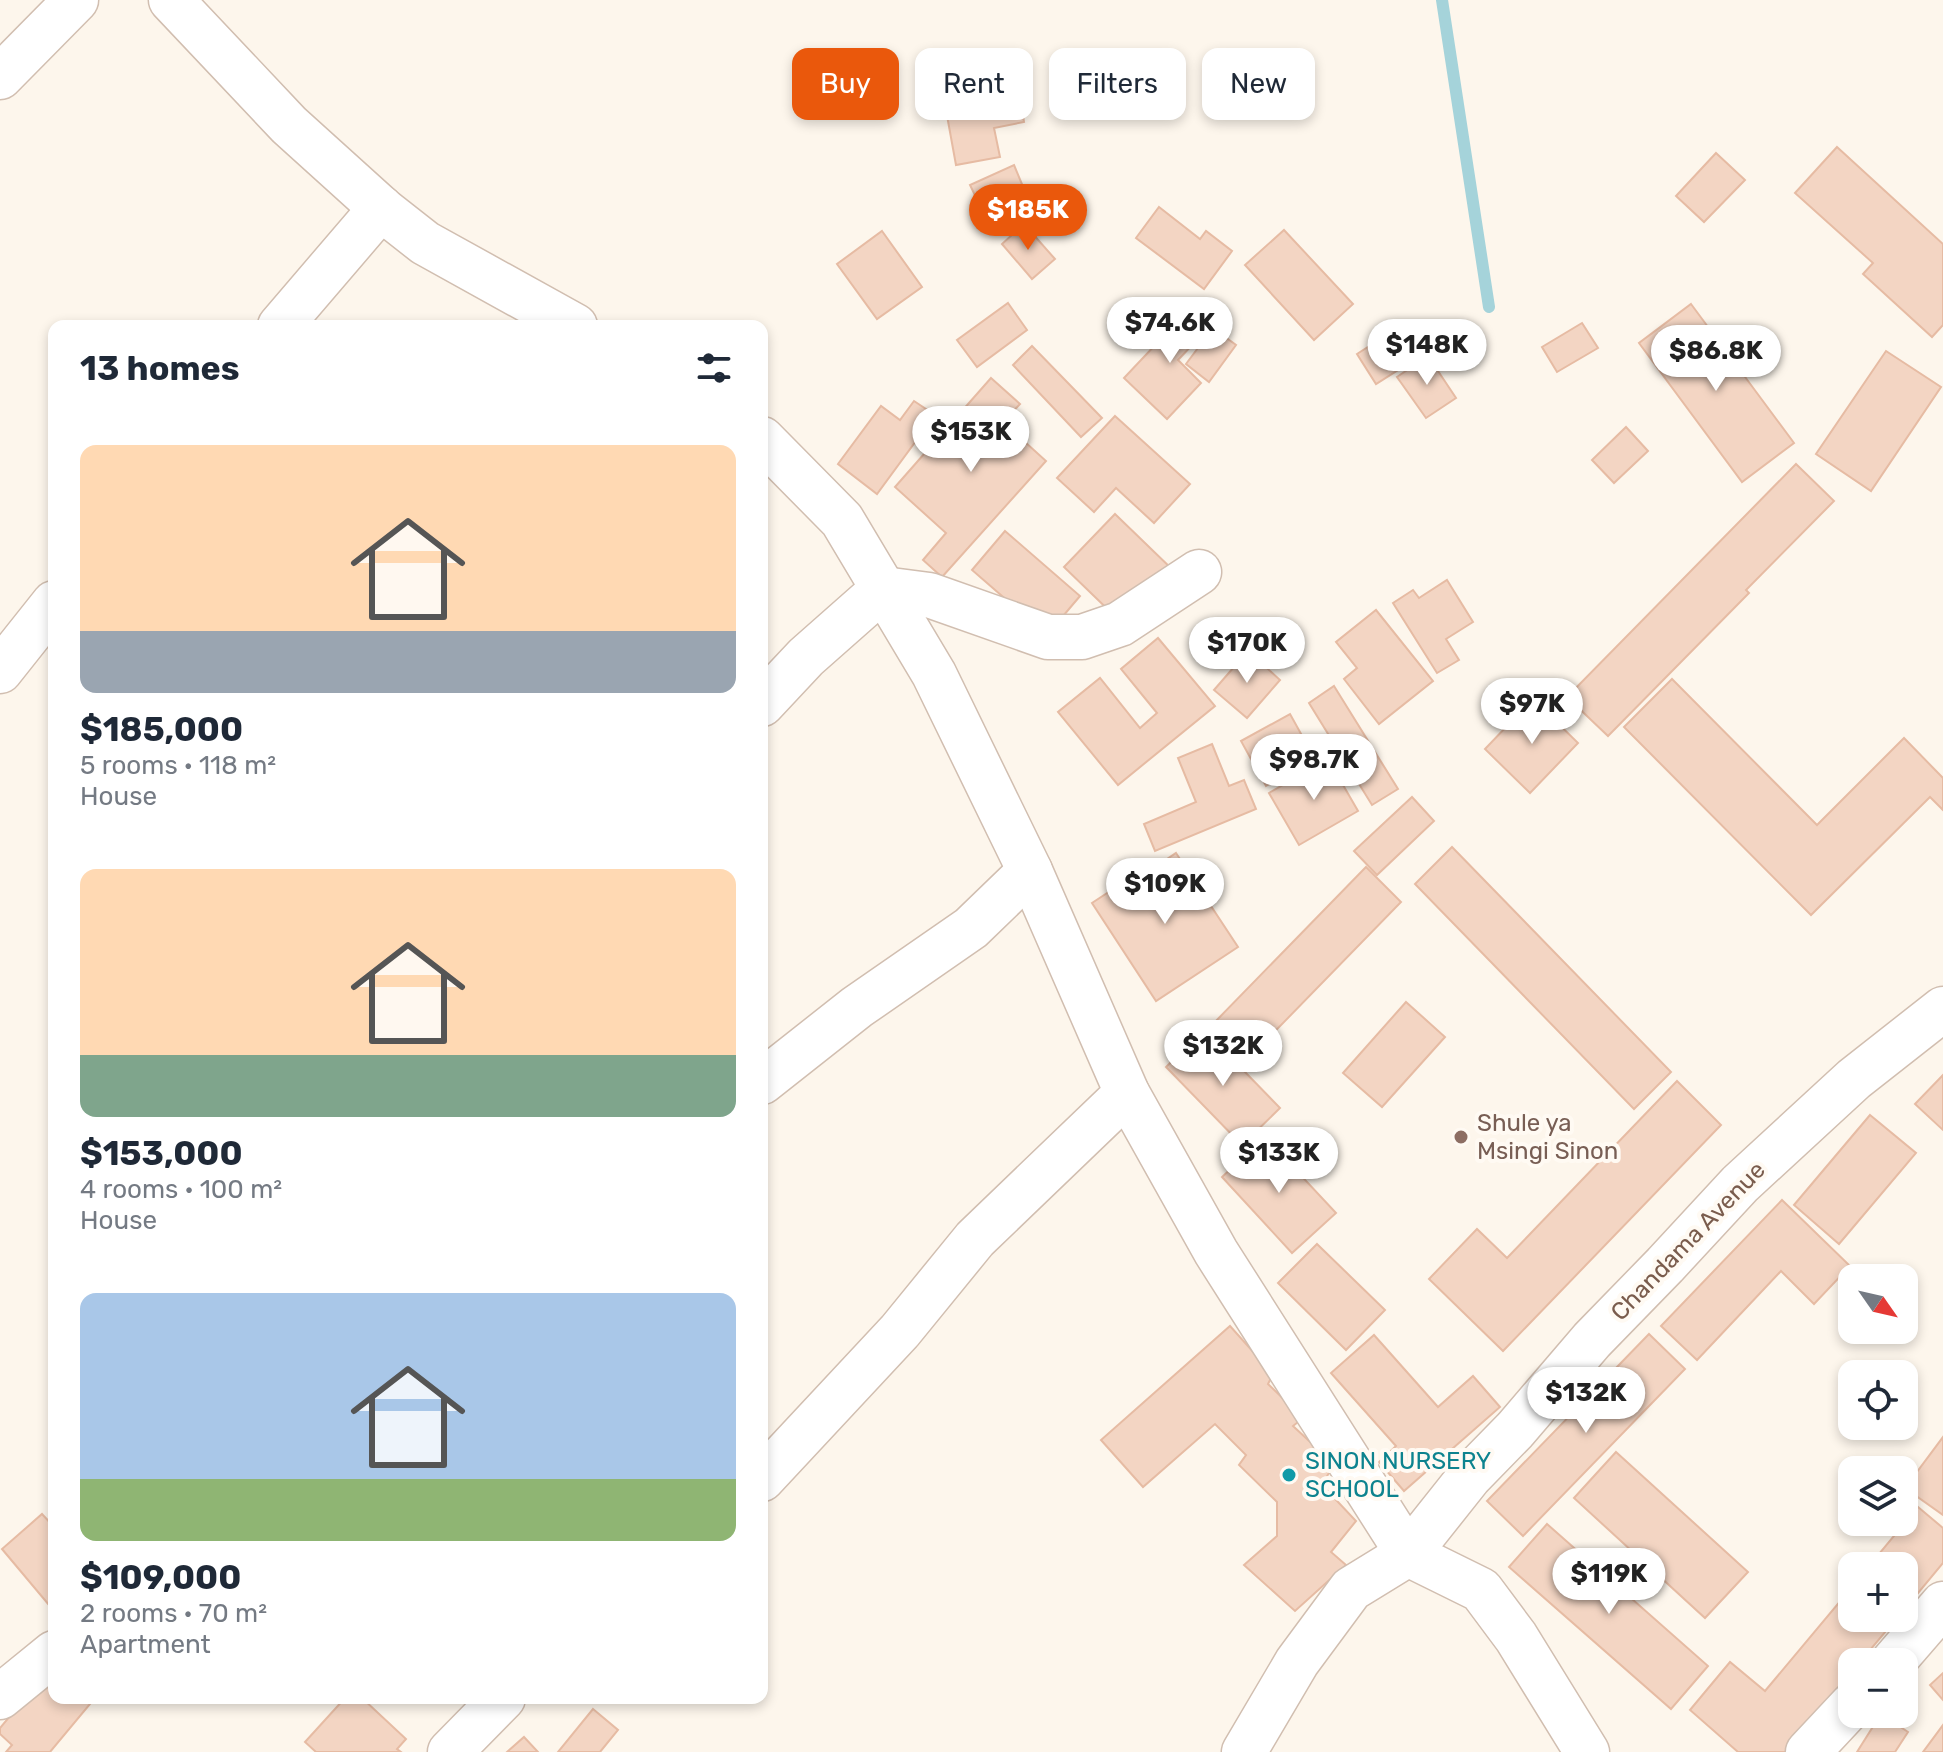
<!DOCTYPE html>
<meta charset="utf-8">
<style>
:root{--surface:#fff;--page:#f2f2f3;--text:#1f2937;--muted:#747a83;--accent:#ea580c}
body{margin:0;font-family:Rubik,sans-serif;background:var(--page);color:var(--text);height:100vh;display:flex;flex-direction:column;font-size:30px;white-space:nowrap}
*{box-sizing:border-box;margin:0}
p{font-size:26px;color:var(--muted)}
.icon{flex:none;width:44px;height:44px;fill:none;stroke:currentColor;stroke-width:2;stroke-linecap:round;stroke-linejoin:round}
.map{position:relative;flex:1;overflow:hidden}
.panel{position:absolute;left:48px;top:320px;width:720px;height:1384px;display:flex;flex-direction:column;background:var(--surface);border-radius:16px;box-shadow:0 4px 12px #0003}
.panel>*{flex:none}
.banner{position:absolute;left:792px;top:48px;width:760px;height:72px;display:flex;gap:16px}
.needle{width:52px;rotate:124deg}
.fabs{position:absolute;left:1838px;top:1264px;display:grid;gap:16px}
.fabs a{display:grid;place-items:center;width:80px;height:80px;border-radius:16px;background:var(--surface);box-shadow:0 4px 12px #0003;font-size:40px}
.price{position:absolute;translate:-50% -68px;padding:0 18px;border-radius:28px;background:#fff;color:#222;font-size:26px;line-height:52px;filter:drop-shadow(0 2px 4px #0008)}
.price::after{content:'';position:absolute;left:50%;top:48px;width:24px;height:18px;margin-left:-12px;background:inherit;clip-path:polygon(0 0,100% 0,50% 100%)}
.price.selected{background:var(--accent);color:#fff}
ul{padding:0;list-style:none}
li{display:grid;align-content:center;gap:16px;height:424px;padding:0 32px}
li span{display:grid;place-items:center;height:248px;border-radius:16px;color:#555}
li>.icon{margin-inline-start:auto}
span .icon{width:144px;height:144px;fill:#fffc;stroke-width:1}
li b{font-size:34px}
h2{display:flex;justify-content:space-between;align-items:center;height:96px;padding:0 32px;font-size:34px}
.chip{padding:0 28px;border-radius:16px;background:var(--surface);box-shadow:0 4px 12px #0003;font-size:28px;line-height:72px}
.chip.selected{background:var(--accent);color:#fff}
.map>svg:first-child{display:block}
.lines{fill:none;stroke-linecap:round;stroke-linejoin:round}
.stream{stroke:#a5d3da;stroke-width:12}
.building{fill:#f3d5c3;stroke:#e6bba3;stroke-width:2}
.minor-casing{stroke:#d1beb0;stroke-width:47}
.minor{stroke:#fff;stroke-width:44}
.education-dot{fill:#8d6e63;stroke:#fffaf3;stroke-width:3}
.culture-dot{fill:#0f9aa8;stroke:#fffaf3;stroke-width:3}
.labels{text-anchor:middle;stroke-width:8;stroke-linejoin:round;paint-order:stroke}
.education-label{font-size:24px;fill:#785e54;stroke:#fffaf3;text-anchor:start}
.street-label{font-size:24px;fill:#7a5c4d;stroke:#fffaf3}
.culture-label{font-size:24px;fill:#0d838f;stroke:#fffaf3;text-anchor:start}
</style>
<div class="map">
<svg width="1943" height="1752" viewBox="0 0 1943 1752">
<rect width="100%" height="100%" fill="#fdf6ec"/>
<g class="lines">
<!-- stream -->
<polyline class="stream" points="1442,0 1489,307"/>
</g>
<!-- building -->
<g class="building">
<polygon points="1020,96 1024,122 994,128 1000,157 956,165 946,110"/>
<polygon points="1837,147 1943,244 1943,325 1932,337 1863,274 1873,263 1795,193"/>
<polygon points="1716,153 1745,180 1704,222 1676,196"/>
<polygon points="1014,165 1024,189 981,208 970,185"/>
<polygon points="1159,207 1200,239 1206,231 1232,251 1204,289 1136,238"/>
<polygon points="1024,224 1055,259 1032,279 1002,244"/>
<polygon points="1284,230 1353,304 1314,340 1245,265"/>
<polygon points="882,231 922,287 877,319 837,264"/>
<polygon points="1008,303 1027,330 977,367 957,340"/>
<polygon points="1691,304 1794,443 1742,482 1639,343"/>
<polygon points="1193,305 1212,324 1178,360 1201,383 1167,419 1124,378"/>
<polygon points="1405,323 1425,353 1376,384 1357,354"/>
<polygon points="1582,323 1598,348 1557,372 1542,347"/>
<polygon points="1213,328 1236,345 1209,382 1186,364"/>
<polygon points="1032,346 1102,418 1081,437 1013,365"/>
<polygon points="1886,351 1941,387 1871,491 1816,454"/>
<polygon points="1428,356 1456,398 1426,418 1397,377"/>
<polygon points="991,378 1020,404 1003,422 1046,461 942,577 923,560 946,533 895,487"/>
<polygon points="914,401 935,415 877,494 838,464 881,406 900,420"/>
<polygon points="1115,416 1190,484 1154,523 1116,488 1094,512 1057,478"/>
<polygon points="1626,427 1648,451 1614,483 1592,460"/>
<polygon points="1796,464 1834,501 1746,590 1749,593 1608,736 1567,697"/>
<polygon points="1115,514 1175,572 1124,625 1064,567"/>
<polygon points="1005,531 1080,596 1047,635 972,570"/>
<polygon points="1447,580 1473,622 1446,639 1459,660 1437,673 1393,603 1413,590 1419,598"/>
<polygon points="1376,610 1433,681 1379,724 1344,679 1357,668 1336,642"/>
<polygon points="1158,638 1215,706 1118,785 1058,712 1100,678 1140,728 1157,713 1121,669"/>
<polygon points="1248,651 1280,680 1247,718 1214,690"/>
<polygon points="1672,679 1817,825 1904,738 1943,778 1943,810 1930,797 1811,915 1624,727"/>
<polygon points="1334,686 1398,789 1372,805 1309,703"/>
<polygon points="1533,699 1578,743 1530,793 1485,749"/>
<polygon points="1290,714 1315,759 1266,786 1241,741"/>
<polygon points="1212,744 1229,786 1244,780 1256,809 1155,851 1144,824 1196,802 1178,758"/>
<polygon points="1328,759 1358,811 1299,845 1269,793"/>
<polygon points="1412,797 1434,821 1377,875 1354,851"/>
<polygon points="1452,847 1671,1072 1634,1109 1415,884"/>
<polygon points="1176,853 1238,947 1156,1001 1092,903 1139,872 1142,876"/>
<polygon points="1366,867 1401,902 1246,1061 1211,1026"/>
<polygon points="1406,1002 1445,1037 1382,1107 1343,1073"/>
<polygon points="1204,1030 1280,1108 1242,1145 1166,1067"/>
<polygon points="1943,1075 1943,1130 1915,1104"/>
<polygon points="1677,1081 1721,1125 1503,1351 1429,1279 1477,1229 1507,1258"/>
<polygon points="1870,1115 1916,1153 1839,1244 1794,1205"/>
<polygon points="1265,1137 1336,1213 1292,1253 1222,1177"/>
<polygon points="1782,1200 1850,1266 1814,1304 1781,1271 1697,1360 1661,1326"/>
<polygon points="1317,1244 1385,1310 1346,1350 1278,1283"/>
<polygon points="1230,1326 1273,1374 1268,1384 1303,1418 1293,1426 1334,1464 1322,1485 1356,1521 1331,1552 1346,1565 1295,1611 1244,1565 1277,1536 1277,1502 1239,1465 1246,1455 1215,1424 1143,1487 1101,1440"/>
<polygon points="1649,1334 1685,1369 1523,1536 1487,1501"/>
<polygon points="1374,1335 1438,1407 1473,1376 1500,1407 1404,1491 1379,1462 1396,1446 1331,1373"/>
<polygon points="1943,1437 1943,1515 1905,1488"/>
<polygon points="1616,1452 1748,1572 1705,1618 1574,1498"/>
<polygon points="1918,1507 1943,1528 1943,1563 1904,1610 1904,1566 1869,1566"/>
<polygon points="42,1514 54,1527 54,1611 2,1549"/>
<polygon points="1547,1524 1708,1666 1671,1709 1509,1567"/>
<polygon points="1852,1587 1852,1618 1897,1618 1860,1662 1852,1662 1852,1672 1785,1752 1738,1752 1690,1710 1730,1662 1765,1691"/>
<polygon points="54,1663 54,1698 95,1698 50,1752 6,1752 12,1745 0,1734 0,1728"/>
<polygon points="1943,1673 1943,1700 1930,1685"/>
<polygon points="345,1698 362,1698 406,1739 397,1749 401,1752 316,1752 305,1742"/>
<polygon points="593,1709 618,1730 600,1752 558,1752"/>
<polygon points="1881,1714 1908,1732 1895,1752 1857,1752"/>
<polygon points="1943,1725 1943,1752 1923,1752"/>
<polygon points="524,1737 538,1752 507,1752"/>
</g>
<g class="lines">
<defs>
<g id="minor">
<polyline points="171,0 289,125 383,210 425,243 575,326"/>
<polyline points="0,77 76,0"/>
<polyline points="280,326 381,208"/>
<polyline points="762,439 842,520 934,674 1030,871 1127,1093 1216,1252 1408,1554 1481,1590 1516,1637 1587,1752"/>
<polyline points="0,671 54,603"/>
<polyline points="762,704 806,657 883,589 929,595 1048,637 1082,637 1120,624 1199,572"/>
<polyline points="762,1082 857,1007 971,928 1030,871"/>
<polyline points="762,1479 900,1331 975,1239 1127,1093"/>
<polyline points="1893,1662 1943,1604"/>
<polyline points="0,1697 54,1653"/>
<polyline points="450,1752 503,1698"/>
<polyline points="1244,1752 1297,1662 1351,1589 1408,1554 1470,1476 1515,1430 1592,1340 1665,1265 1740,1184 1854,1079 1943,1009"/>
<polyline points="1808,1752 1852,1705"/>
</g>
</defs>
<!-- minor casing -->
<use href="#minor" class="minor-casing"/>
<!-- minor -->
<use href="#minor" class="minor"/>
</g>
<!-- markers -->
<circle class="education-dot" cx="1461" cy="1137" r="8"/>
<circle class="culture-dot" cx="1289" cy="1475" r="8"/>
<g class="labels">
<!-- education labels -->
<g class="education-label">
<text x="1477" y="1131">Shule ya<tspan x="1477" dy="28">Msingi Sinon</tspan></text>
</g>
<!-- street labels -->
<g class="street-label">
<text transform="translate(1688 1241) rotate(-46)" y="8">Chandama Avenue</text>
</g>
<!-- culture labels -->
<g class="culture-label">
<text x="1305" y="1469">SINON NURSERY<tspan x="1305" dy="28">SCHOOL</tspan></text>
</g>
</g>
</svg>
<div class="fabs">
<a><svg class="needle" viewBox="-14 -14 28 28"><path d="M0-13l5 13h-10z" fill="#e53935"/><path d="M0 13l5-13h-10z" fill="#747a83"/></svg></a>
<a><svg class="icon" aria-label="locate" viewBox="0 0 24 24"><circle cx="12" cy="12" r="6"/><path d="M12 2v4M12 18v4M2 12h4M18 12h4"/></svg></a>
<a><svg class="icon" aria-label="layers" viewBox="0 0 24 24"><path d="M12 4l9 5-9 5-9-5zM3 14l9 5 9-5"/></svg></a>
<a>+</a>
<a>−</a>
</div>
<b class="price selected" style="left:1028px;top:252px">$185K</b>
<b class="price" style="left:1170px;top:365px">$74.6K</b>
<b class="price" style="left:1427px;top:387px">$148K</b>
<b class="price" style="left:1716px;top:393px">$86.8K</b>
<b class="price" style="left:971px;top:474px">$153K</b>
<b class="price" style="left:1247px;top:685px">$170K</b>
<b class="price" style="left:1532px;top:746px">$97K</b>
<b class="price" style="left:1314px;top:802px">$98.7K</b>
<b class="price" style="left:1165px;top:926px">$109K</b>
<b class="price" style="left:1223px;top:1088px">$132K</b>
<b class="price" style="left:1279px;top:1195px">$133K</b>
<b class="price" style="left:1586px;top:1435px">$132K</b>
<b class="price" style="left:1609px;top:1616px">$119K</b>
<div class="banner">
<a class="chip selected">Buy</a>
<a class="chip">Rent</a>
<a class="chip">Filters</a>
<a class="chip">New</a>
</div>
<section class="panel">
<h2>13 homes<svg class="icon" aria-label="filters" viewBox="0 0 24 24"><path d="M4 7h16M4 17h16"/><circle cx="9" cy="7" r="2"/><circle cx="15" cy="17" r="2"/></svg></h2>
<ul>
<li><span style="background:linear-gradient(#ffd9b3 75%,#9aa5b1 0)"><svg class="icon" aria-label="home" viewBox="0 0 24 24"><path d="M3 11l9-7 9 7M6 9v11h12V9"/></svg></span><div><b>$185,000</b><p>5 rooms · 118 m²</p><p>House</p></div></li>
<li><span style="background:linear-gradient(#ffd9b3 75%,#7fa58c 0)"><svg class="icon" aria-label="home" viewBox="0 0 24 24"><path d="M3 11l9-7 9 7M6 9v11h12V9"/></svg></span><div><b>$153,000</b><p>4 rooms · 100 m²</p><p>House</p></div></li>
<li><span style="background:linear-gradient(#a9c7e8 75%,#8fb573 0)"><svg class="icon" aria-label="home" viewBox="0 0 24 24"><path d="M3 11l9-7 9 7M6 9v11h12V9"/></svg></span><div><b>$109,000</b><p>2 rooms · 70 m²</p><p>Apartment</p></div></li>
</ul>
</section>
</div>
